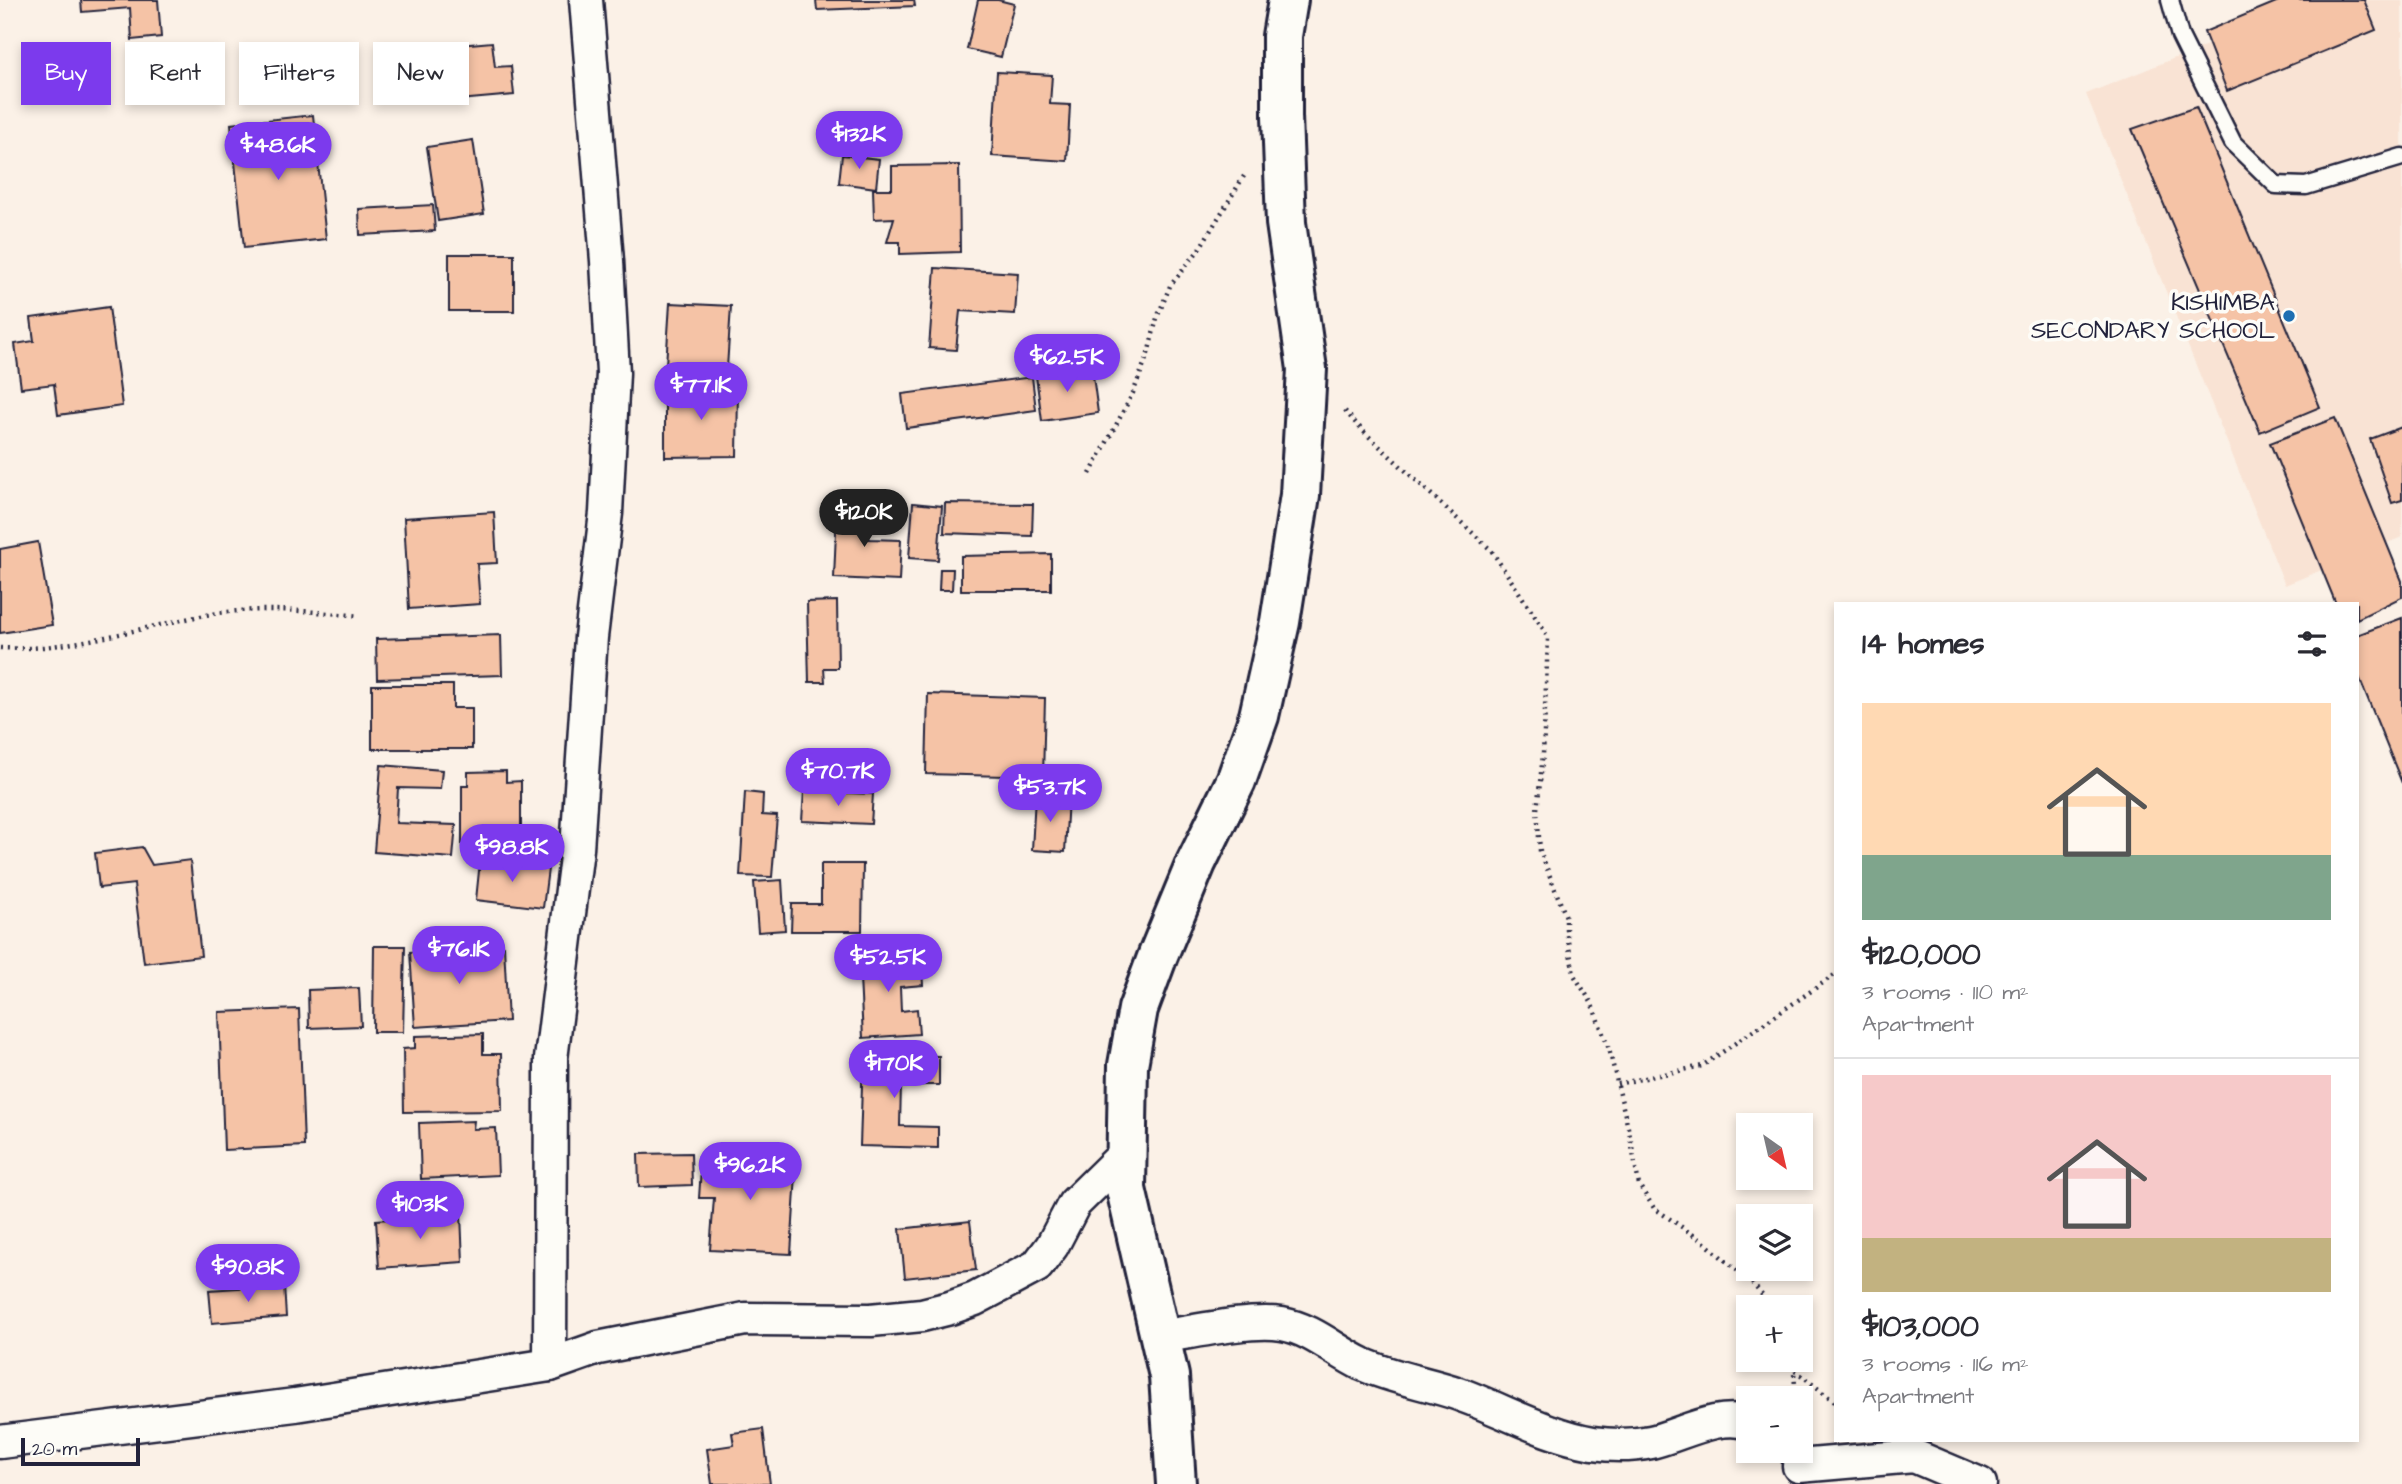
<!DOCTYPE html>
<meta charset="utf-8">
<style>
:root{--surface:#fff;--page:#f2f2f3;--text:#2b2b33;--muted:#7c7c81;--line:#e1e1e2;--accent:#7c3aed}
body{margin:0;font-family:"Architects Daughter",sans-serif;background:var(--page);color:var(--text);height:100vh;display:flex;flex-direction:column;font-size:26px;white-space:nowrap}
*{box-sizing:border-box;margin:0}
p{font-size:23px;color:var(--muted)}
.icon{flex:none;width:38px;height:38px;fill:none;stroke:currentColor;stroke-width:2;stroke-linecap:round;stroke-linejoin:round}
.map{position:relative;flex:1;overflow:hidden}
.details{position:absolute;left:1834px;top:602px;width:525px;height:840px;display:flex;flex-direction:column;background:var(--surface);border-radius:0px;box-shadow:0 4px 10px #0003}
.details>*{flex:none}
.banner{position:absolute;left:21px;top:42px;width:665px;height:63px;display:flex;gap:14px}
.needle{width:46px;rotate:146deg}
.buttons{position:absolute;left:1736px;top:1113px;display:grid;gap:14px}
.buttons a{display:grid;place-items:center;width:77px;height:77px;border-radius:0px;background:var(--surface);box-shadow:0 4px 10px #0003;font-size:35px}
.scale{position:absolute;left:21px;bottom:18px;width:119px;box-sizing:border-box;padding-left:7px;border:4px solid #22223b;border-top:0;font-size:19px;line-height:24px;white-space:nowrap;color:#22223b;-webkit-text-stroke:5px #fdfcf7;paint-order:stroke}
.price{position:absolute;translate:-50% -60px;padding:0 16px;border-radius:24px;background:var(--accent);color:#fff;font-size:23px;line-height:46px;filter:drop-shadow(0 2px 4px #0008)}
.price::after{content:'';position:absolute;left:50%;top:42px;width:21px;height:16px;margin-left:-10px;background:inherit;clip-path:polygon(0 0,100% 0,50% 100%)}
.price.selected{background:#222;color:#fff}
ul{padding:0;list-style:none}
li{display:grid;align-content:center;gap:14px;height:371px;padding:0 28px}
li+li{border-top:2px solid var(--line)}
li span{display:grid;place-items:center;height:217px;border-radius:0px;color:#555}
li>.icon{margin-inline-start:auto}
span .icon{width:126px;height:126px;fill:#fffc;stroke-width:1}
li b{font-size:30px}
h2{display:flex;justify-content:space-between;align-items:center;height:84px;padding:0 28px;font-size:30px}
.pill{padding:0 24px;border-radius:0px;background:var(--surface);box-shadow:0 4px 10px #0003;font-size:24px;line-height:63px}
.pill.selected{background:var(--accent);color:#fff}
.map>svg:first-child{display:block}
.built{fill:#f9e3d4}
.building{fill:#f5c3a6;stroke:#22223b;stroke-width:2}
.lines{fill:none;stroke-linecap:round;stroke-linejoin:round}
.service-casing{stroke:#22223b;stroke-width:21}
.minor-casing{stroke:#22223b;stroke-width:37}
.tertiary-casing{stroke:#22223b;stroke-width:44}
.path{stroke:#22223b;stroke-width:4.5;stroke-dasharray:2 5;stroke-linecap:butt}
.service{stroke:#fdfcf7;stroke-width:16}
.minor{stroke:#fdfcf7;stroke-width:32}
.tertiary{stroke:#fdfcf7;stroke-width:38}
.poi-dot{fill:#1f6fb2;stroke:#fdfcf7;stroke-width:2.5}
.labels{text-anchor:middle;stroke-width:7;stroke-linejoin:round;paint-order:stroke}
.poi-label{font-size:24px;fill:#22223b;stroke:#fdfcf7;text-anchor:end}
</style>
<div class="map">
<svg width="2402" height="1484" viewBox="0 0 2402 1484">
<rect width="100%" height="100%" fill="#fbf1e7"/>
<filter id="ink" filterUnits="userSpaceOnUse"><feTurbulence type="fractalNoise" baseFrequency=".0143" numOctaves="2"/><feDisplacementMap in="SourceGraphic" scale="14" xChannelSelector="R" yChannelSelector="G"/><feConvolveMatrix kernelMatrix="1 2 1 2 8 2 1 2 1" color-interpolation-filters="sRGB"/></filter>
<g filter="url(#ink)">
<!-- built -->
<polygon class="built" points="2318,0 2402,0 2402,537 2285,585 2086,94"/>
<!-- building -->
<g class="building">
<polygon points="81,0 158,0 161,37 132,40 130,8 82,12"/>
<polygon points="816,0 914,0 915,6 817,10"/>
<polygon points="978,0 998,0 1014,4 1001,57 967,49"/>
<polygon points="2281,0 2364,0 2376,30 2227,91 2204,32"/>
<polygon points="492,42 495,67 511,66 514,95 437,102 433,62 461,59 459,45"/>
<polygon points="997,72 1052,75 1050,104 1070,105 1067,161 992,156"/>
<polygon points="2196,107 2320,407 2260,432 2132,129"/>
<polygon points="313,115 326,239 244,248 231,124"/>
<polygon points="473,140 484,214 438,221 427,147"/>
<polygon points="842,155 879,159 876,188 839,183"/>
<polygon points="959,165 960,252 900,254 900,242 887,242 894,218 874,219 873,189 892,189 892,166"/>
<polygon points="433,205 435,231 360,235 359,209"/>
<rect x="449" y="254" width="65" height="57"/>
<polygon points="935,268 1018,273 1015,314 960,311 956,350 929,348"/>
<polygon points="670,303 731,306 727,368 666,365"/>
<polygon points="109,307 122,406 58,415 54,384 21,388 15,344 34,341 31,318"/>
<polygon points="1092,368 1098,413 1042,421 1036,376"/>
<polygon points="1032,377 1036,410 906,428 902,394"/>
<polygon points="665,388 738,388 737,456 665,457"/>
<polygon points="2335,418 2402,581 2402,597 2357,619 2357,604 2336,604 2270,443"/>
<polygon points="2402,427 2402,500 2392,503 2370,439"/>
<polygon points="913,503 942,506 938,560 909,558"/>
<polygon points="945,503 1033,504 1032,536 944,533"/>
<polygon points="837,508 870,509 869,539 901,540 899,581 834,578"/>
<polygon points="494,512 497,563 477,564 480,604 409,609 404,518"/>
<polygon points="38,542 52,625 0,633 0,549"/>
<polygon points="1051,554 1051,590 961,590 961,556"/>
<polygon points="940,569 953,569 952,590 939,590"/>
<polygon points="837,601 838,668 824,668 825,682 809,682 807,602"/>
<polygon points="2402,618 2402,783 2357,672 2357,635"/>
<polygon points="501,635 502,675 377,679 376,639"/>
<polygon points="372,685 453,685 453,708 472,708 472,749 372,749"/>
<polygon points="928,694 1045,698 1043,777 926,774"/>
<polygon points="381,765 442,770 440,789 398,788 396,823 456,825 453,858 374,852"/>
<polygon points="506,771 506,782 521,781 521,846 462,847 462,786 468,786 468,772"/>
<polygon points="804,791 873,794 871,824 802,821"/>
<polygon points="745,792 763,794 762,815 777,816 772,877 740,876"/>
<polygon points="1035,796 1068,797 1065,852 1032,850"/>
<polygon points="142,847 152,865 190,860 201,956 144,963 134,884 99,888 95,853"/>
<polygon points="480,861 548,869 543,908 476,900"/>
<polygon points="821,864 863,864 862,931 791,931 792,904 821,904"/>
<polygon points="782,880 785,930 758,932 754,882"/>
<polygon points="374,946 405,946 403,1032 373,1032"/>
<polygon points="504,946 508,1021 415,1027 410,952"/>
<polygon points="921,953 923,985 900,987 901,1011 917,1009 919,1034 863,1038 859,957"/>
<polygon points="359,988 361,1026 309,1028 308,990"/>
<polygon points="299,1009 304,1146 224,1150 219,1012"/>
<polygon points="483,1034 483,1054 501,1054 502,1111 404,1112 403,1049 415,1048 415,1036"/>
<polygon points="863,1055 939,1056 939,1085 901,1085 900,1126 938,1127 938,1148 860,1146"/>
<polygon points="474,1121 473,1129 496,1128 498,1175 421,1179 419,1123"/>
<polygon points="691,1153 692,1185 639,1187 638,1154"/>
<polygon points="702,1154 797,1158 791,1254 710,1250 714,1198 699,1198"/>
<polygon points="461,1214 463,1262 379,1268 376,1220"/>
<polygon points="970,1221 976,1270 905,1278 900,1229"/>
<polygon points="284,1285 286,1317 212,1323 209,1290"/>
<polygon points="763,1429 770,1484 712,1484 707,1449 734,1445 732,1433"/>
</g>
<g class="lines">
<defs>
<polyline id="service" points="2170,0 2180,36 2233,143 2276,185 2306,186 2402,157"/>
<g id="minor">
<path d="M1160,1337C1192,1332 1251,1319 1282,1324C1312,1329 1335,1351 1362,1364C1393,1378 1427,1383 1459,1394C1503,1410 1546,1435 1593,1443C1613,1446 1631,1446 1651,1442C1679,1436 1719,1412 1748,1423"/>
<polyline points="550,1365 551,1059 577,849 591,637 606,513 613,373 607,261 586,0"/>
<polyline points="0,1442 295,1405 550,1365 598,1348 745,1319 871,1320 922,1315 950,1308 975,1299 1037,1266 1052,1246 1074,1204 1128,1151"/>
<polyline points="1799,1466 1914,1456 1980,1484"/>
</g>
<polyline id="tertiary" points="1176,1484 1169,1376 1126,1189 1128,1065 1138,1009 1158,955 1196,863 1236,781 1259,716 1280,622 1300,495 1307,369 1286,223 1282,116 1282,36 1288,0"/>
</defs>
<!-- service casing -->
<use href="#service" class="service-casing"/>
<!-- minor casing -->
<use href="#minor" class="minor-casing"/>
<!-- tertiary casing -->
<use href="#tertiary" class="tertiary-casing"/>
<!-- path -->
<g class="path">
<polyline points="1345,411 1363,431 1491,550 1542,627 1548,639 1543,755 1537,810 1540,851 1566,917 1566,930 1574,975 1591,1002 1609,1049 1630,1136 1639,1185 1654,1208 1705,1243 1752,1283 1772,1307"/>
<polyline points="1090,474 1133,393 1148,354 1157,318 1170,286 1198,251 1244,176"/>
<path d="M0,648C64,652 142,627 206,615C256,606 310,611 360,616"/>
<polyline points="1617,1084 1702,1066 1836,974"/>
<polyline points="1793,1360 1796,1398"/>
<polyline points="1795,1370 1836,1403"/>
</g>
<!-- service -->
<use href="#service" class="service"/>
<!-- minor -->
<use href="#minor" class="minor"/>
<!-- tertiary -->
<use href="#tertiary" class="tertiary"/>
</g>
</g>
<!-- markers -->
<circle class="poi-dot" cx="2289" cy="316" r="7"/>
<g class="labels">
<!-- poi labels -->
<g class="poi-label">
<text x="2275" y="310">KISHIMBA<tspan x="2275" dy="28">SECONDARY SCHOOL</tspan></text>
</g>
</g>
</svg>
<div class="buttons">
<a><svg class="needle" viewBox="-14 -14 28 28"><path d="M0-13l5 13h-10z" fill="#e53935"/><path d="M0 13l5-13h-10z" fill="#7c7c81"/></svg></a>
<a><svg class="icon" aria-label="layers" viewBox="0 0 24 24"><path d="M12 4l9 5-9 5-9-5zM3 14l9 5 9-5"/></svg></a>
<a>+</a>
<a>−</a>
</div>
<div class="scale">20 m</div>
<b class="price" style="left:859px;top:171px">$132K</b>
<b class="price" style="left:278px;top:182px">$48.6K</b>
<b class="price" style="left:1067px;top:394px">$62.5K</b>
<b class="price" style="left:701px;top:422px">$77.1K</b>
<b class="price selected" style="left:864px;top:549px">$120K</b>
<b class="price" style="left:838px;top:808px">$70.7K</b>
<b class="price" style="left:1050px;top:824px">$53.7K</b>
<b class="price" style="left:512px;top:884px">$98.8K</b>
<b class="price" style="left:459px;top:986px">$76.1K</b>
<b class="price" style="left:888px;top:994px">$52.5K</b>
<b class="price" style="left:894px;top:1100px">$170K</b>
<b class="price" style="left:750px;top:1202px">$96.2K</b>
<b class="price" style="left:420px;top:1241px">$103K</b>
<b class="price" style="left:248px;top:1304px">$90.8K</b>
<div class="banner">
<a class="pill selected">Buy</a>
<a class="pill">Rent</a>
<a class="pill">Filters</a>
<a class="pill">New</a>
</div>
<section class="details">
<h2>14 homes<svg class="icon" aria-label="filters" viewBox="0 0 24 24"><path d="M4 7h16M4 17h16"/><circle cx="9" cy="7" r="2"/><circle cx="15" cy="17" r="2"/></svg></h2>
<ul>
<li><span style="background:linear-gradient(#ffd9b3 70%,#7fa58c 0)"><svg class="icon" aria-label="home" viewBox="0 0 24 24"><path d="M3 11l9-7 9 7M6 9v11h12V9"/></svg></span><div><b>$120,000</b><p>3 rooms · 110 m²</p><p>Apartment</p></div></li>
<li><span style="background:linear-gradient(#f6c9c9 75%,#c2b280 0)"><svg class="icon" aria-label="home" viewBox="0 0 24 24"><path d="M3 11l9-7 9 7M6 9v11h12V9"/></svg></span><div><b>$103,000</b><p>3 rooms · 116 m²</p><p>Apartment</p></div></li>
</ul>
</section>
</div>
